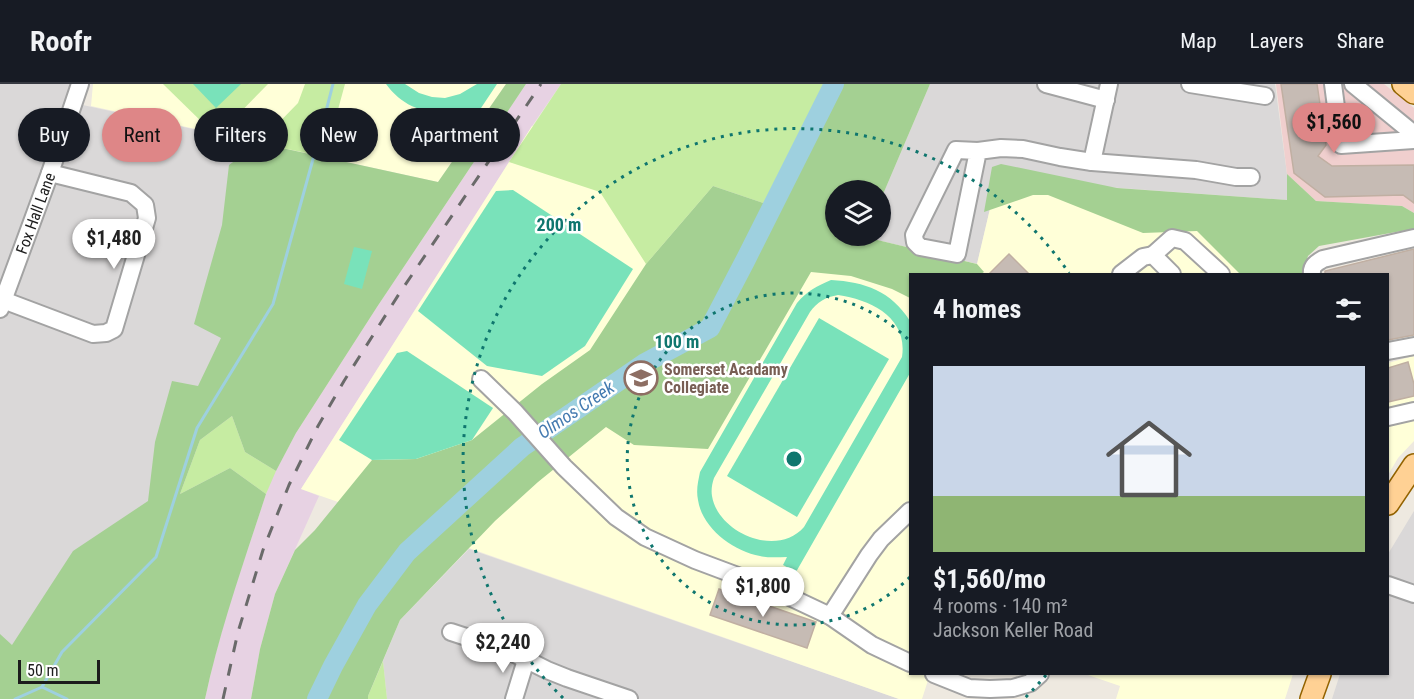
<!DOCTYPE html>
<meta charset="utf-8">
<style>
:root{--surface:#171b24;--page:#20242c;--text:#f1f3f6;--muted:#9ea1a6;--line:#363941;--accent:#de8687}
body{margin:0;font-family:"Roboto Condensed",sans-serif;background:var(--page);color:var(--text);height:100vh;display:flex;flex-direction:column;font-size:22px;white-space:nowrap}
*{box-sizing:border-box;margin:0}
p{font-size:20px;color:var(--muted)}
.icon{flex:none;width:33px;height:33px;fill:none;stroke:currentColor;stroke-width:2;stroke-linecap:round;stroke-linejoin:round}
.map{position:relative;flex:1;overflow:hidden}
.drawer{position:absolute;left:909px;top:189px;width:480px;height:402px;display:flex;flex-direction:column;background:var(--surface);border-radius:0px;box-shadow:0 2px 4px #0004}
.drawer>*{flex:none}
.hud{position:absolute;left:18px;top:24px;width:570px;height:54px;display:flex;gap:12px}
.fabs{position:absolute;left:825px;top:96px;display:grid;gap:12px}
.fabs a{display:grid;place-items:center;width:66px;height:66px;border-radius:50%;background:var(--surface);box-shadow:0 2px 4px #0004;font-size:30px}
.scale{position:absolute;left:18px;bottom:15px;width:82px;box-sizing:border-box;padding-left:6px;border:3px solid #1c1c1c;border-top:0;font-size:16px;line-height:21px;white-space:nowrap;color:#1c1c1c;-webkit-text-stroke:4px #fff;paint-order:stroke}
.price{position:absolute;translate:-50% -51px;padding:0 14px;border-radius:21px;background:#fff;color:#222;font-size:20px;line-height:39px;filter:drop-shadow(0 2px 3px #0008)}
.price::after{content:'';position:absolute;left:50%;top:36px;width:18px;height:14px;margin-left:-9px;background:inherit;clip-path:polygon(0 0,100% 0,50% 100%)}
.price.on{background:var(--accent);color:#111}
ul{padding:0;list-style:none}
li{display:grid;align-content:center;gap:12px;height:318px;padding:0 24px}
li+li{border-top:2px solid var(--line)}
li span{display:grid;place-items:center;height:186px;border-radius:0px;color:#555}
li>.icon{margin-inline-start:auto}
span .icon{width:108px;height:108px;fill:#fffc;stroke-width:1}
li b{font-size:26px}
h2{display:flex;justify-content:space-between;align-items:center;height:72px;padding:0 24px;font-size:26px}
.chip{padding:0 21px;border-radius:27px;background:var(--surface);box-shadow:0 2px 4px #0004;font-size:21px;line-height:54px}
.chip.on{background:var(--accent);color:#111}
header{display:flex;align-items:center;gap:36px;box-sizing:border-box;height:84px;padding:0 30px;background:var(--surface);border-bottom:2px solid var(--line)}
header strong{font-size:28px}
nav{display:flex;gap:33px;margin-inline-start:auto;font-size:21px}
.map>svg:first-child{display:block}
.residential{fill:#dad8d8}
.commercial{fill:#f0cfce}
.industrial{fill:#e7d2e3}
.education{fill:#ffffd8}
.grass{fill:#c6eca2}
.forest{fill:#a4d092}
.pitch{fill:#79e2ba;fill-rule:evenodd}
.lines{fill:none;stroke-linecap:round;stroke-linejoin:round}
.stream{stroke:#9ed0df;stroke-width:3}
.river{stroke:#9ed0df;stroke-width:20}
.building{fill:#c6bbb4;stroke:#c0afa2;stroke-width:1.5}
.minor-casing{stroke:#a3a3a3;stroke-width:20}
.major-casing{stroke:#936300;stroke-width:24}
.minor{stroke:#fff;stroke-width:16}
.major{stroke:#ffd194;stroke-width:21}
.rail{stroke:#6a6a6a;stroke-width:3;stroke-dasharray:12 12;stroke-linecap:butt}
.ring{fill:none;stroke:#0f766e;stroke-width:3;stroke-dasharray:3 6}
.labels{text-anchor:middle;stroke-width:5;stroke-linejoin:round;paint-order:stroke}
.street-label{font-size:16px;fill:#1c1c1c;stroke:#fff}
.education-label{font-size:16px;font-weight:bold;fill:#785e54;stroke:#fff;text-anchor:start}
.water-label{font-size:18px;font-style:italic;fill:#447ab0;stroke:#fff}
.centre{fill:#0f766e;stroke:#fff;stroke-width:3}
.ring-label{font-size:18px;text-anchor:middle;font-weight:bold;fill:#0f766e;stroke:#fff;stroke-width:5;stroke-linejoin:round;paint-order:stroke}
</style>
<header>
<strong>Roofr</strong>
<nav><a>Map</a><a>Layers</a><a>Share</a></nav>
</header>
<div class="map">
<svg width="1414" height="615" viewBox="0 0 1414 615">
<rect width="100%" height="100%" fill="#eee9e0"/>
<!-- residential -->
<g class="residential">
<polygon points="0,0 71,0 69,18 275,63 237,245 139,472 0,601"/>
<polygon points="930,0 1275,0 1287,90 1287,116 997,95 977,180 864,153 865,152 880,152 881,115"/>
<polygon points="1414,427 1414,615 1332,615 1340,590 1388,590 1388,470"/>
<polygon points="469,465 899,615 387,615 383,577 400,536"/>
</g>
<!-- commercial -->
<polygon class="commercial" points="1276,0 1384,0 1414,24 1414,129 1402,122 1316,117 1287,90"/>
<!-- industrial -->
<polygon class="industrial" points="526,0 561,0 532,42 301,405 319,412 275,510 260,565 251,615 205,615 213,580 228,524 270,398 296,349 377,223"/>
<!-- education -->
<g class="education">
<polygon points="93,0 506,0 438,98 91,22"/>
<polygon points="532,42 835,144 836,152 864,153 977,180 997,95 1190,133 1250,190 910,190 910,590 930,590 922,615 899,615 301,405"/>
<polygon points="1414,272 1414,357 1398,374 1388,391 1388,279"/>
<polygon points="1085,590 1293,590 1285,615 1116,615 1120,602"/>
</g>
<!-- grass -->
<g class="grass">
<polygon points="163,0 268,0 225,44 208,44"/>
<polygon points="305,0 345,0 325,73 259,59 298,19"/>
<polygon points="561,0 828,0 766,120 713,102 646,180 600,108 509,78"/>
<polygon points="232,332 245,368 276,387 266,410 230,384 180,410 200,356"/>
<polygon points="383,577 387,615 368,615 368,612"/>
</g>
<!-- forest -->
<g class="forest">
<path d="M506,0H526L377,223L296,349L276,387L245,368L232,332L200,356L180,410L230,384L266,410C244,478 220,545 205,615H0V550L12,561L73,467L148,417L155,358L172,297L198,302L221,254L194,240L222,141L229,81L259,59L438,98Z"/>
<polygon points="828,0 930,0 881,115 880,106 836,106 836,152 865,152 865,153 977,180 984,188 981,190 910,190 910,214 892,205 851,192 811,188 708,365 634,361 606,343 538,398 495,437 400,536 368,612 368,615 251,615 260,565 275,510 295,466 315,446 372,376 416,375 472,356 542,300 590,266 646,180 713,102 766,120"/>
<polygon points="1001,80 1117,104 1287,116 1287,90 1316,117 1402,122 1414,129 1414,147 1407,146 1319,162 1308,172 1305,182 1307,190 1240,190 1197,147 1143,149 1048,111 1033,111 984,128 992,83"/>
</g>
<!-- pitch -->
<g class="pitch">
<polygon points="193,0 241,0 216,24"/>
<path d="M386,0H405L419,9L432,13L445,14L460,10L477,0H497L467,45L455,37L460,27C430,31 405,26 386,0Z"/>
<polygon points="513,106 633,185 585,262 542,292 487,282 418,227 496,107"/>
<polygon points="354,163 372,167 362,205 344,200"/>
<path d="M831,196C865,198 891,207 910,237V289L796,488L783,481L787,473C778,473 769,474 760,472C733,467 702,444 698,416C696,406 698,398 700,388L797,219C807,207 817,202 831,196ZM838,211C872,216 908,234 902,273L804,443C777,474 718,449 712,412C711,406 712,400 714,394L810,228C817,218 826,213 838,211Z"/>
<polygon points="819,234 889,275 797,433 727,392"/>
<polygon points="407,267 493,324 472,356 416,375 372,376 339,356 397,269"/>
</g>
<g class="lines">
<!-- stream -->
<g class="stream">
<polyline points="42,603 67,615"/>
<polyline points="15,615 42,603 62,568 156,473 197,344 273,220 323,39 333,0"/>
</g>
<!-- river -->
<polyline class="river" points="317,615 333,582 367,521 407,468 522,363 645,279 710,244 745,177 834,0"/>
</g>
<!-- building -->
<g class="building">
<polygon points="1281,0 1317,0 1326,61 1318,72 1332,82 1414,81 1414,119 1403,111 1325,113 1294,89"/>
<polygon points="1414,165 1414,251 1388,256 1388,190 1325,190 1325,187"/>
<polygon points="1009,170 1029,190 989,190"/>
<polygon points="1408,278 1414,300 1414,312 1388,318 1388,284"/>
<polygon points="719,505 816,538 807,564 710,531"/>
</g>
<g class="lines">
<defs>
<g id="minor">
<polyline points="1046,0 1106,16"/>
<polyline points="1109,0 1092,78 1196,86 1236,93 1251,93"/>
<polyline points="1190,0 1265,12"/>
<polyline points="1333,0 1341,61 1414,56"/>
<polyline points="1353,0 1414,50"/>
<polyline points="978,67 956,66 914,151 915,158 920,163 957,170 978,67 1001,64 1023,65 1060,73 1092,78"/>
<polyline points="1153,171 1172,154 1185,157 1221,190"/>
<polyline points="1121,190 1143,173 1153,171 1172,190"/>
<path d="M1312,190C1311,182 1316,179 1323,175L1414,154"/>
<polyline points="3,216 93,250 106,249 114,245 147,134 145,121 131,109 50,89"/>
<path id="s1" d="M0,225L50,89L80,0"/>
<polyline points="1388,267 1414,262"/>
<polyline points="481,295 515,328 564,383 616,433 645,453 695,476 775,506 830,532 869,471 881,455 910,427"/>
<polyline points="1388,333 1414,327"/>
<polyline points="1388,501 1414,510"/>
<polyline points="830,532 872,561 910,579"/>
<polyline points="451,548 509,567 547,586 567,594 629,615"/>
<polyline points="934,590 969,604 990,605 1013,604 1030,599 1040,590"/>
<polyline points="514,615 526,576"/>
</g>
<g id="major">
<polyline points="1403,0 1414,9"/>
<polyline points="1388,420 1414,381"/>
<polyline points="1311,615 1320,590"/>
</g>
</defs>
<!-- minor casing -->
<use href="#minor" class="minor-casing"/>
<!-- major casing -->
<use href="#major" class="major-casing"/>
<!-- minor -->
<use href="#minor" class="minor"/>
<!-- major -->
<use href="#major" class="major"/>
<!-- rail -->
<polyline class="rail" points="223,615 238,548 263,466 289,401 318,342 344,297 399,210 541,0"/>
</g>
<!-- distance rings -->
<g class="ring">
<path d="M910 493A166 166 0 1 1 910 257"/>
<path d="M1046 591A332 332 0 0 1 1025 614M563 614A332 332 0 1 1 1069 189"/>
</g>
<!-- icons -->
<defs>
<symbol id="school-ring" viewBox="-11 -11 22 22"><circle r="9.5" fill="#fff" stroke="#8d6e63" stroke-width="1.5"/><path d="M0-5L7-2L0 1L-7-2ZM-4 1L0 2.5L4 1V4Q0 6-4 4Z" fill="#8d6e63"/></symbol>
</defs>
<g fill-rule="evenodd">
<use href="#school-ring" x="622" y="275" width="38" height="38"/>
</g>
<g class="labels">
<!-- street labels -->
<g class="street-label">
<text dy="6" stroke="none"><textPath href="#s1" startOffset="102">Fox Hall Lane</textPath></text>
</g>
<!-- education labels -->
<g class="education-label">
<text x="664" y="291">Somerset Acadamy<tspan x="664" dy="18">Collegiate</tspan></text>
</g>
<!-- water labels -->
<g class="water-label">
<text transform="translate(576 326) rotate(-34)" y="6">Olmos Creek</text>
</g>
</g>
<circle cx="794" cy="375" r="9" class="centre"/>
<g class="ring-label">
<text x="559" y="147">200 m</text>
<text x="677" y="264">100 m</text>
</g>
</svg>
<div class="fabs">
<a><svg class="icon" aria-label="layers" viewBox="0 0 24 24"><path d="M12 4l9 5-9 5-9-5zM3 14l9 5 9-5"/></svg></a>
</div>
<div class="scale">50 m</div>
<b class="price on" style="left:1334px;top:70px">$1,560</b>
<b class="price" style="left:114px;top:186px">$1,480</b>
<b class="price" style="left:763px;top:534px">$1,800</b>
<b class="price" style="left:503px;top:590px">$2,240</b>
<div class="hud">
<a class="chip">Buy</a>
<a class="chip on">Rent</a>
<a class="chip">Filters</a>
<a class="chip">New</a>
<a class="chip">Apartment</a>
</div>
<section class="drawer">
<h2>4 homes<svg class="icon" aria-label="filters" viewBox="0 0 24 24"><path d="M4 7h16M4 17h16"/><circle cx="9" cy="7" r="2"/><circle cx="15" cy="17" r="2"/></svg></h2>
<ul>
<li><span style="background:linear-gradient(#c9d6e8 70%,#8fb573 0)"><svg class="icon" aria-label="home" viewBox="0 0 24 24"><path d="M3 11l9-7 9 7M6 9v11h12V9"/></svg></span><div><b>$1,560/mo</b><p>4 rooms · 140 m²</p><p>Jackson Keller Road</p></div></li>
</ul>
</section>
</div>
